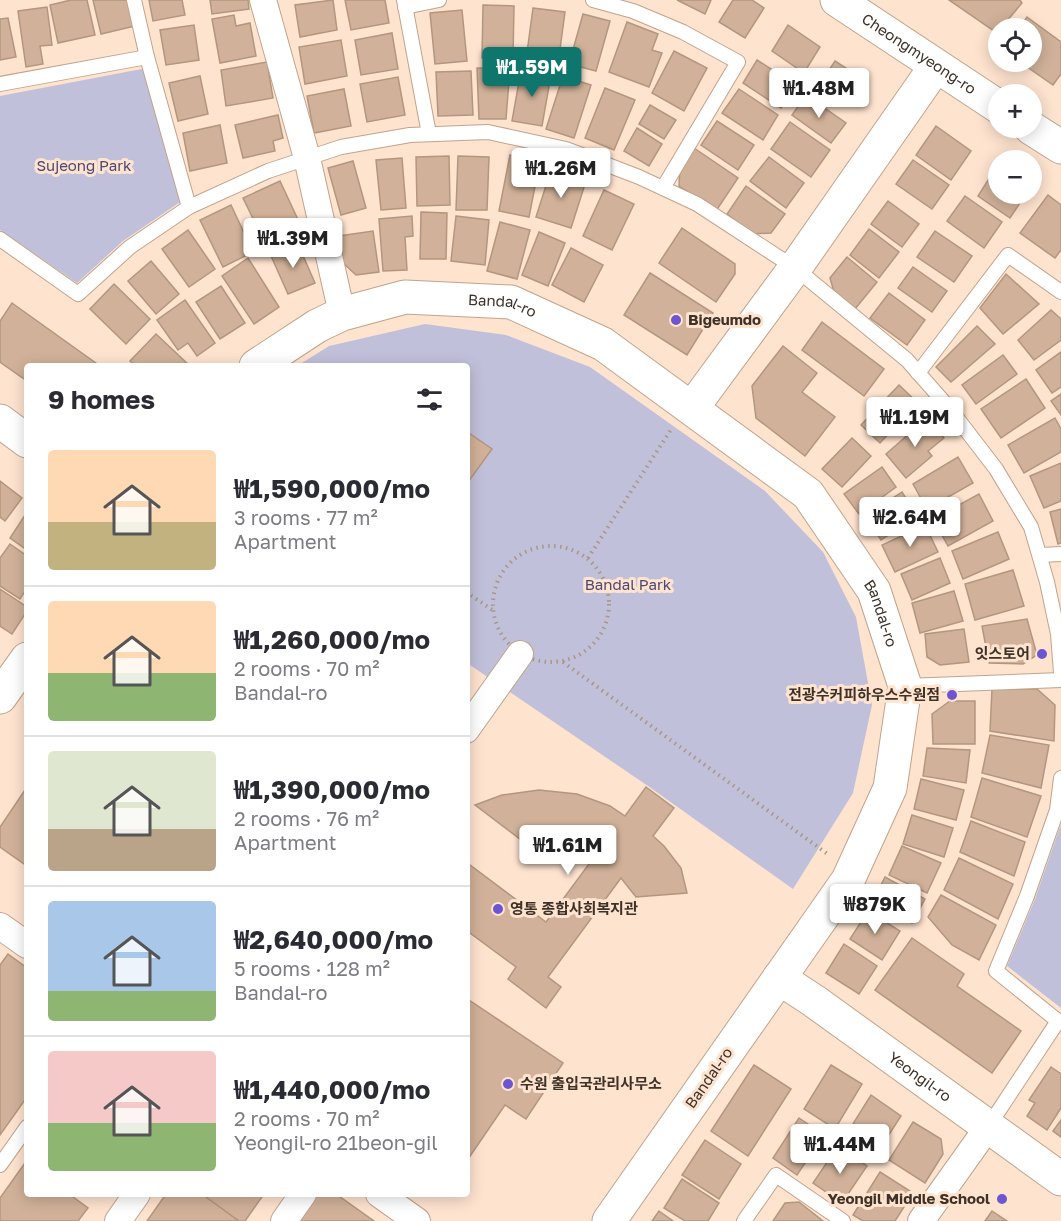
<!DOCTYPE html>
<meta charset="utf-8">
<style>
:root{--surface:#fff;--page:#f7f7f7;--text:#2b2b33;--muted:#7c7c81;--line:#e1e1e2;--accent:#0f766e}
body{margin:0;font-family:"Golos Text","Noto Sans KR",sans-serif;background:var(--page);color:var(--text);height:100vh;display:flex;flex-direction:column;font-size:22px;white-space:nowrap}
*{box-sizing:border-box;margin:0}
p{font-size:20px;color:var(--muted)}
.icon{flex:none;width:33px;height:33px;fill:none;stroke:currentColor;stroke-width:2;stroke-linecap:round;stroke-linejoin:round}
.map{position:relative;flex:1;overflow:hidden}
.drawer{position:absolute;left:24px;top:363px;width:446px;height:834px;display:flex;flex-direction:column;background:var(--surface);border-radius:6px;box-shadow:0 3px 15px #0003}
.drawer>*{flex:none}
.controls{position:absolute;left:988px;top:18px;display:grid;gap:12px}
.controls a{display:grid;place-items:center;width:54px;height:54px;border-radius:50%;background:var(--surface);box-shadow:0 3px 15px #0003;font-size:30px}
.price{position:absolute;translate:-50% -51px;padding:0 14px;border-radius:6px;background:#fff;color:#222;font-size:20px;line-height:39px;filter:drop-shadow(0 2px 3px #0008)}
.price::after{content:'';position:absolute;left:50%;top:36px;width:18px;height:14px;margin-left:-9px;background:inherit;clip-path:polygon(0 0,100% 0,50% 100%)}
.price.selected{background:var(--accent);color:#fff}
ul{padding:0;list-style:none}
li{display:flex;align-items:center;gap:18px;height:150px;padding:0 24px}
li+li{border-top:2px solid var(--line)}
li span{display:grid;place-items:center;flex:none;width:168px;height:120px;border-radius:6px;color:#555}
li>.icon{margin-inline-start:auto}
span .icon{width:72px;height:72px;fill:#fffc;stroke-width:1}
li b{font-size:26px}
h2{display:flex;justify-content:space-between;align-items:center;height:72px;padding:0 24px;font-size:26px}
.map>svg:first-child{display:block}
.green{fill:#c1c0da}
.building{fill:#d1b199;stroke:#b4967e;stroke-width:1.5}
.lines{fill:none;stroke-linecap:round;stroke-linejoin:round}
.lane-casing{stroke:#c2a38b;stroke-width:16}
.street-casing{stroke:#c2a38b;stroke-width:28}
.secondary-casing{stroke:#c2a38b;stroke-width:35}
.path{stroke:#aa9686;stroke-width:4;stroke-dasharray:1.5 4.5;stroke-linecap:butt}
.lane{stroke:#fff;stroke-width:14}
.street{stroke:#fff;stroke-width:26}
.secondary{stroke:#fff;stroke-width:33}
.poi-dot{fill:#6c55cf;stroke:#fee3cf;stroke-width:2}
.labels{text-anchor:middle;stroke-width:6;stroke-linejoin:round;paint-order:stroke}
.street-label{font-size:15px;fill:#3e3228;stroke:#fee3cf}
.park-label{font-size:15px;fill:#4b4776;stroke:#fee3cf}
.poi-label{font-size:15px;font-weight:bold;fill:#3e3228;stroke:#fee3cf;text-anchor:start}
</style>
<div class="map">
<svg width="1061" height="1221" viewBox="0 0 1061 1221">
<rect width="100%" height="100%" fill="#fee3cf"/>
<!-- green -->
<g class="green">
<polygon points="152,67 183,200 123,241 77,283 0,230 0,96"/>
<polygon points="425,324 506,335 590,367 765,491 823,552 856,617 872,705 853,793 793,889 648,786 467,663 466,366 297,366 329,346"/>
<polygon points="1061,824 1061,1008 1007,966 1035,899"/>
</g>
<!-- building -->
<g class="building">
<polygon points="71,0 87,0 95,35 58,43 50,5"/>
<polygon points="93,0 129,0 135,26 101,34"/>
<polygon points="149,0 182,0 185,15 153,21"/>
<polygon points="210,0 248,0 249,9 212,14"/>
<polygon points="333,0 337,30 300,37 295,5"/>
<polygon points="345,0 385,0 389,23 351,30"/>
<polygon points="677,0 711,0 705,14"/>
<polygon points="733,0 752,0 764,8 745,38 719,22"/>
<polygon points="949,0 1020,0 1022,3 1001,28 999,28 997,33"/>
<polygon points="483,5 514,6 513,58 482,58"/>
<polygon points="47,7 52,45 40,46 43,64 26,67 18,11"/>
<polygon points="533,8 565,12 558,64 526,60"/>
<polygon points="462,10 467,61 435,64 430,13"/>
<polygon points="583,14 610,21 596,71 569,64"/>
<polygon points="234,15 236,26 250,23 256,56 220,63 212,19"/>
<polygon points="1027,17 1061,42 1061,74 1053,85 1020,62 1032,62 1032,28 1019,28"/>
<polygon points="8,18 16,57 0,60 0,19"/>
<polygon points="627,22 658,34 652,50 662,53 649,87 609,72"/>
<polygon points="194,25 199,60 166,65 160,30"/>
<polygon points="788,25 820,47 804,73 772,51"/>
<polygon points="392,33 398,69 361,75 355,40"/>
<polygon points="341,40 347,76 305,84 299,47"/>
<polygon points="674,51 707,68 684,111 652,93"/>
<polygon points="757,60 796,85 781,108 743,83"/>
<polygon points="835,61 861,78 846,101 820,84"/>
<polygon points="267,62 273,98 226,106 221,70"/>
<polygon points="477,68 510,68 506,119 479,119"/>
<polygon points="521,70 551,75 542,126 512,121"/>
<polygon points="471,71 473,115 438,116 436,72"/>
<polygon points="200,76 208,114 178,121 169,83"/>
<polygon points="563,76 591,85 574,138 546,129"/>
<polygon points="398,77 405,115 367,122 360,84"/>
<polygon points="605,88 635,100 614,150 585,138"/>
<polygon points="344,89 351,126 314,133 307,96"/>
<polygon points="739,89 778,115 763,140 722,113"/>
<polygon points="806,95 846,123 831,143 792,115"/>
<polygon points="650,105 676,120 664,139 639,124"/>
<polygon points="278,115 283,138 273,141 275,151 243,158 235,125"/>
<polygon points="717,121 754,145 738,170 701,145"/>
<polygon points="790,122 830,150 811,177 771,149"/>
<polygon points="220,125 227,163 190,171 183,133"/>
<polygon points="936,126 971,151 951,180 916,155"/>
<polygon points="637,128 662,144 649,166 624,151"/>
<polygon points="694,148 738,178 716,211 679,186 680,168"/>
<polygon points="510,155 540,161 529,217 499,211"/>
<polygon points="449,156 450,205 417,206 416,157"/>
<polygon points="458,156 489,157 487,210 456,210"/>
<polygon points="769,157 804,183 786,208 750,181"/>
<polygon points="402,158 406,208 381,210 376,160"/>
<polygon points="913,160 949,185 932,209 896,184"/>
<polygon points="353,161 366,208 341,215 328,168"/>
<polygon points="997,166 999,167 999,194 1026,194 1010,218 978,196"/>
<polygon points="551,170 586,181 571,228 536,217"/>
<polygon points="280,181 300,224 264,241 243,198"/>
<polygon points="746,186 785,214 771,233 751,234 727,214"/>
<polygon points="604,190 634,204 612,250 583,236"/>
<polygon points="1048,195 1061,205 1061,250 1055,258 1020,233"/>
<polygon points="965,196 1002,222 984,248 947,221"/>
<polygon points="888,201 919,224 902,247 871,224"/>
<polygon points="231,205 253,252 223,267 200,220"/>
<polygon points="421,212 447,213 446,259 420,259"/>
<polygon points="412,216 413,236 405,237 407,270 383,271 379,219"/>
<polygon points="456,216 489,220 485,265 451,261"/>
<polygon points="500,222 530,230 517,279 487,271"/>
<polygon points="682,228 735,264 735,274 716,302 659,263"/>
<polygon points="869,229 899,252 879,278 850,255"/>
<polygon points="188,230 215,269 189,287 162,249"/>
<polygon points="373,231 379,272 356,275 343,263 339,236"/>
<polygon points="935,231 972,256 954,282 917,257"/>
<polygon points="539,232 565,243 548,286 522,275"/>
<polygon points="298,244 315,283 288,294 271,256"/>
<polygon points="571,248 603,265 584,302 552,285"/>
<polygon points="847,257 877,282 855,309 834,292 830,278"/>
<polygon points="248,258 279,307 254,324 222,276"/>
<polygon points="151,261 179,294 156,314 128,281"/>
<polygon points="913,267 947,291 932,312 898,288"/>
<polygon points="650,273 713,313 687,355 624,315"/>
<polygon points="1006,274 1039,304 1003,334 980,308"/>
<polygon points="114,284 150,319 126,344 90,309"/>
<polygon points="221,286 245,323 220,339 196,302"/>
<polygon points="889,293 925,320 907,345 870,318"/>
<polygon points="185,300 215,343 197,356 188,343 178,350 157,320"/>
<polygon points="12,303 100,366 27,366 27,381 0,362 0,321"/>
<polygon points="1051,310 1061,319 1061,340 1034,360 1018,340"/>
<polygon points="822,322 884,369 864,396 802,350"/>
<polygon points="977,326 995,344 951,382 936,367"/>
<polygon points="156,334 190,366 135,366 130,361"/>
<polygon points="783,346 817,373 802,392 835,417 805,456 756,418 752,386"/>
<polygon points="1061,352 1061,387 1052,393 1036,370"/>
<polygon points="1003,355 1017,374 976,404 962,385"/>
<polygon points="1026,379 1045,408 1001,438 981,409"/>
<polygon points="899,385 922,407 898,432 894,428 880,443 861,425"/>
<polygon points="1061,394 1061,415 1051,401"/>
<polygon points="927,418 944,438 928,451 932,456 906,478 886,454"/>
<polygon points="1055,418 1061,429 1061,452 1024,473 1008,445"/>
<polygon points="466,431 492,449 466,485"/>
<polygon points="852,438 871,456 842,487 822,469"/>
<polygon points="958,457 973,483 927,509 913,484"/>
<polygon points="1061,463 1061,501 1044,508 1030,476"/>
<polygon points="882,467 896,487 859,514 844,494"/>
<polygon points="0,481 22,498 5,521 0,517"/>
<polygon points="902,492 917,516 881,540 865,516"/>
<polygon points="979,494 993,521 948,546 933,519"/>
<polygon points="1061,509 1061,543 1058,544 1050,512"/>
<polygon points="27,512 27,550 10,538"/>
<polygon points="925,525 938,552 895,572 882,545"/>
<polygon points="998,532 1009,559 963,579 952,551"/>
<polygon points="10,544 27,556 27,588 20,599 0,586 0,558"/>
<polygon points="940,558 950,583 912,600 901,574"/>
<polygon points="1013,570 1024,606 975,620 965,584"/>
<polygon points="0,589 27,607 27,611 12,634 0,626"/>
<polygon points="954,591 963,621 920,633 912,603"/>
<polygon points="1027,619 1037,655 1023,664 989,663 982,626"/>
<polygon points="964,629 969,662 940,665 927,657 925,634"/>
<polygon points="992,689 1037,689 1055,705 1054,741 990,731"/>
<polygon points="950,701 975,701 975,744 933,744 932,714"/>
<polygon points="990,735 1049,745 1041,788 982,773"/>
<polygon points="927,748 970,750 966,783 923,776"/>
<polygon points="982,778 1041,796 1027,837 971,817"/>
<polygon points="921,779 964,790 956,820 914,809"/>
<polygon points="27,787 27,866 0,847 0,827"/>
<polygon points="646,787 674,808 653,836 664,846 681,868 687,893 636,897 621,878 548,977 561,987 546,1008 508,979 516,967 466,930 466,862 546,922 595,856 563,848 541,855 475,805 502,795 539,790 577,794 610,806 625,816"/>
<polygon points="912,815 953,828 944,857 903,844"/>
<polygon points="971,821 1025,842 1014,876 960,852"/>
<polygon points="902,846 941,863 927,893 889,875"/>
<polygon points="959,858 1013,884 998,919 944,890"/>
<polygon points="885,877 925,899 912,923 872,903"/>
<polygon points="941,895 996,925 979,960 952,945 928,917"/>
<polygon points="868,911 900,931 882,960 850,939"/>
<polygon points="912,938 964,974 957,986 1021,1031 992,1073 875,990"/>
<polygon points="844,944 877,966 859,994 826,973"/>
<polygon points="8,954 27,968 27,1097 0,1135 0,965"/>
<polygon points="466,998 563,1063 526,1119 505,1105 466,1162"/>
<polygon points="754,1065 791,1089 748,1156 711,1131"/>
<polygon points="831,1065 862,1084 835,1129 804,1109"/>
<polygon points="1051,1067 1061,1074 1061,1108 1047,1130 1027,1116 1035,1103 1029,1100"/>
<polygon points="871,1095 901,1116 876,1155 846,1135"/>
<polygon points="799,1118 824,1135 797,1175 773,1158"/>
<polygon points="1061,1120 1061,1137 1053,1131"/>
<polygon points="913,1122 941,1139 943,1154 925,1183 889,1160"/>
<polygon points="705,1140 741,1164 719,1199 682,1175"/>
<polygon points="838,1146 867,1166 842,1203 813,1183"/>
<polygon points="25,1163 27,1194 69,1194 88,1208 78,1221 0,1221 0,1198"/>
<polygon points="880,1172 913,1193 895,1221 863,1221 853,1215"/>
<polygon points="682,1179 719,1203 708,1221 685,1221 664,1208"/>
<polygon points="166,1194 202,1194 239,1221 147,1221"/>
<polygon points="202,1194 264,1194 245,1221 239,1221"/>
<polygon points="317,1194 336,1194 374,1221 298,1221"/>
<polygon points="799,1202 823,1221 773,1221 785,1203"/>
<polygon points="659,1211 673,1221 652,1221"/>
<polygon points="992,1211 1007,1221 985,1221"/>
</g>
<g class="lines">
<defs>
<g id="lane">
<polyline points="134,0 147,57 189,207"/>
<polyline points="404,0 429,134"/>
<polyline points="593,0 633,11 683,32 738,62 663,188"/>
<polyline points="405,7 439,0"/>
<polyline points="0,84 147,57"/>
<polyline points="0,239 78,294 130,247 189,207 268,171 341,147 410,135 488,132 566,149 639,177 697,204 795,268 907,360 950,409 996,469 1031,527 1047,582 1058,634 1061,673"/>
<polyline points="918,373 1008,255 1061,292"/>
<polyline points="1040,555 1061,554"/>
<polyline points="905,686 1061,680"/>
<polyline points="1061,778 1057,810 1027,896 996,971 1058,1021 1061,1021"/>
<polyline points="988,1127 1058,1021"/>
<polyline points="0,1165 27,1127"/>
<polyline points="744,1221 776,1175 843,1221"/>
</g>
<g id="street">
<polyline points="263,0 307,158 342,314"/>
<polyline points="466,730 520,654"/>
<polyline points="0,926 27,945"/>
<polyline points="379,1194 417,1221"/>
<polyline points="118,1221 137,1194"/>
<polyline points="284,1221 303,1194"/>
<polyline points="921,1221 988,1127"/>
</g>
<g id="secondary">
<path id="s1" d="M837,0L999,107"/>
<polyline points="1031,128 1061,147"/>
<path id="s2" d="M256,366L317,326L342,314L405,297L511,302L603,344L808,494L874,591L905,686L890,788L848,880L609,1221"/>
<polyline points="692,408 795,268 936,66"/>
<polyline points="0,421 27,441"/>
<polyline points="0,697 27,659"/>
<path id="s3" d="M779,978L814,1001L1061,1179"/>
</g>
</defs>
<!-- lane casing -->
<use href="#lane" class="lane-casing"/>
<!-- street casing -->
<use href="#street" class="street-casing"/>
<!-- secondary casing -->
<use href="#secondary" class="secondary-casing"/>
<!-- path -->
<g class="path">
<circle cx="551" cy="604" r="58"/>
<polyline points="588,558 672,428"/>
<polyline points="466,592 494,611"/>
<polyline points="563,662 829,855"/>
</g>
<!-- lane -->
<use href="#lane" class="lane"/>
<!-- street -->
<use href="#street" class="street"/>
<!-- secondary -->
<use href="#secondary" class="secondary"/>
</g>
<!-- markers -->
<g class="poi-dot">
<circle cx="676" cy="320" r="6"/>
<circle cx="1042" cy="654" r="6"/>
<circle cx="952" cy="695" r="6"/>
<circle cx="498" cy="909" r="6"/>
<circle cx="508" cy="1084" r="6"/>
<circle cx="1002" cy="1199" r="6"/>
</g>
<g class="labels">
<!-- street labels -->
<g class="street-label">
<text dy="5" stroke="none"><textPath href="#s1" startOffset="98">Cheongmyeong-ro</textPath></text>
<text dy="5" stroke="none"><textPath href="#s2" startOffset="264">Bandal-ro</textPath></text>
<text dy="5" stroke="none"><textPath href="#s2" startOffset="768">Bandal-ro</textPath></text>
<text transform="translate(709 1078) rotate(-55)" y="5">Bandal-ro</text>
<text dy="5" stroke="none"><textPath href="#s3" startOffset="172">Yeongil-ro</textPath></text>
</g>
<!-- park labels -->
<g class="park-label">
<text x="84" y="171">Sujeong Park</text>
<text x="628" y="590">Bandal Park</text>
</g>
<!-- poi labels -->
<g class="poi-label">
<text x="688" y="325">Bigeumdo</text>
<text x="1030" y="659" text-anchor="end">잇스토어</text>
<text x="940" y="700" text-anchor="end">전광수커피하우스수원점</text>
<text x="510" y="914">영통 종합사회복지관</text>
<text x="520" y="1089">수원 출입국관리사무소</text>
<text x="990" y="1204" text-anchor="end">Yeongil Middle School</text>
</g>
</g>
</svg>
<div class="controls">
<a><svg class="icon" aria-label="locate" viewBox="0 0 24 24"><circle cx="12" cy="12" r="6"/><path d="M12 2v4M12 18v4M2 12h4M18 12h4"/></svg></a>
<a>+</a>
<a>−</a>
</div>
<b class="price selected" style="left:532px;top:98px">₩1.59M</b>
<b class="price" style="left:819px;top:119px">₩1.48M</b>
<b class="price" style="left:561px;top:199px">₩1.26M</b>
<b class="price" style="left:293px;top:269px">₩1.39M</b>
<b class="price" style="left:915px;top:448px">₩1.19M</b>
<b class="price" style="left:910px;top:548px">₩2.64M</b>
<b class="price" style="left:568px;top:876px">₩1.61M</b>
<b class="price" style="left:875px;top:935px">₩879K</b>
<b class="price" style="left:840px;top:1175px">₩1.44M</b>
<section class="drawer">
<h2>9 homes<svg class="icon" aria-label="filters" viewBox="0 0 24 24"><path d="M4 7h16M4 17h16"/><circle cx="9" cy="7" r="2"/><circle cx="15" cy="17" r="2"/></svg></h2>
<ul>
<li><span style="background:linear-gradient(#ffd9b3 60%,#c2b280 0)"><svg class="icon" aria-label="home" viewBox="0 0 24 24"><path d="M3 11l9-7 9 7M6 9v11h12V9"/></svg></span><div><b>₩1,590,000/mo</b><p>3 rooms · 77 m²</p><p>Apartment</p></div></li>
<li><span style="background:linear-gradient(#ffd9b3 60%,#8fb573 0)"><svg class="icon" aria-label="home" viewBox="0 0 24 24"><path d="M3 11l9-7 9 7M6 9v11h12V9"/></svg></span><div><b>₩1,260,000/mo</b><p>2 rooms · 70 m²</p><p>Bandal-ro</p></div></li>
<li><span style="background:linear-gradient(#dfe7d0 65%,#b9a48a 0)"><svg class="icon" aria-label="home" viewBox="0 0 24 24"><path d="M3 11l9-7 9 7M6 9v11h12V9"/></svg></span><div><b>₩1,390,000/mo</b><p>2 rooms · 76 m²</p><p>Apartment</p></div></li>
<li><span style="background:linear-gradient(#a9c7e8 75%,#8fb573 0)"><svg class="icon" aria-label="home" viewBox="0 0 24 24"><path d="M3 11l9-7 9 7M6 9v11h12V9"/></svg></span><div><b>₩2,640,000/mo</b><p>5 rooms · 128 m²</p><p>Bandal-ro</p></div></li>
<li><span style="background:linear-gradient(#f6c9c9 60%,#8fb573 0)"><svg class="icon" aria-label="home" viewBox="0 0 24 24"><path d="M3 11l9-7 9 7M6 9v11h12V9"/></svg></span><div><b>₩1,440,000/mo</b><p>2 rooms · 70 m²</p><p>Yeongil-ro 21beon-gil</p></div></li>
</ul>
</section>
</div>
